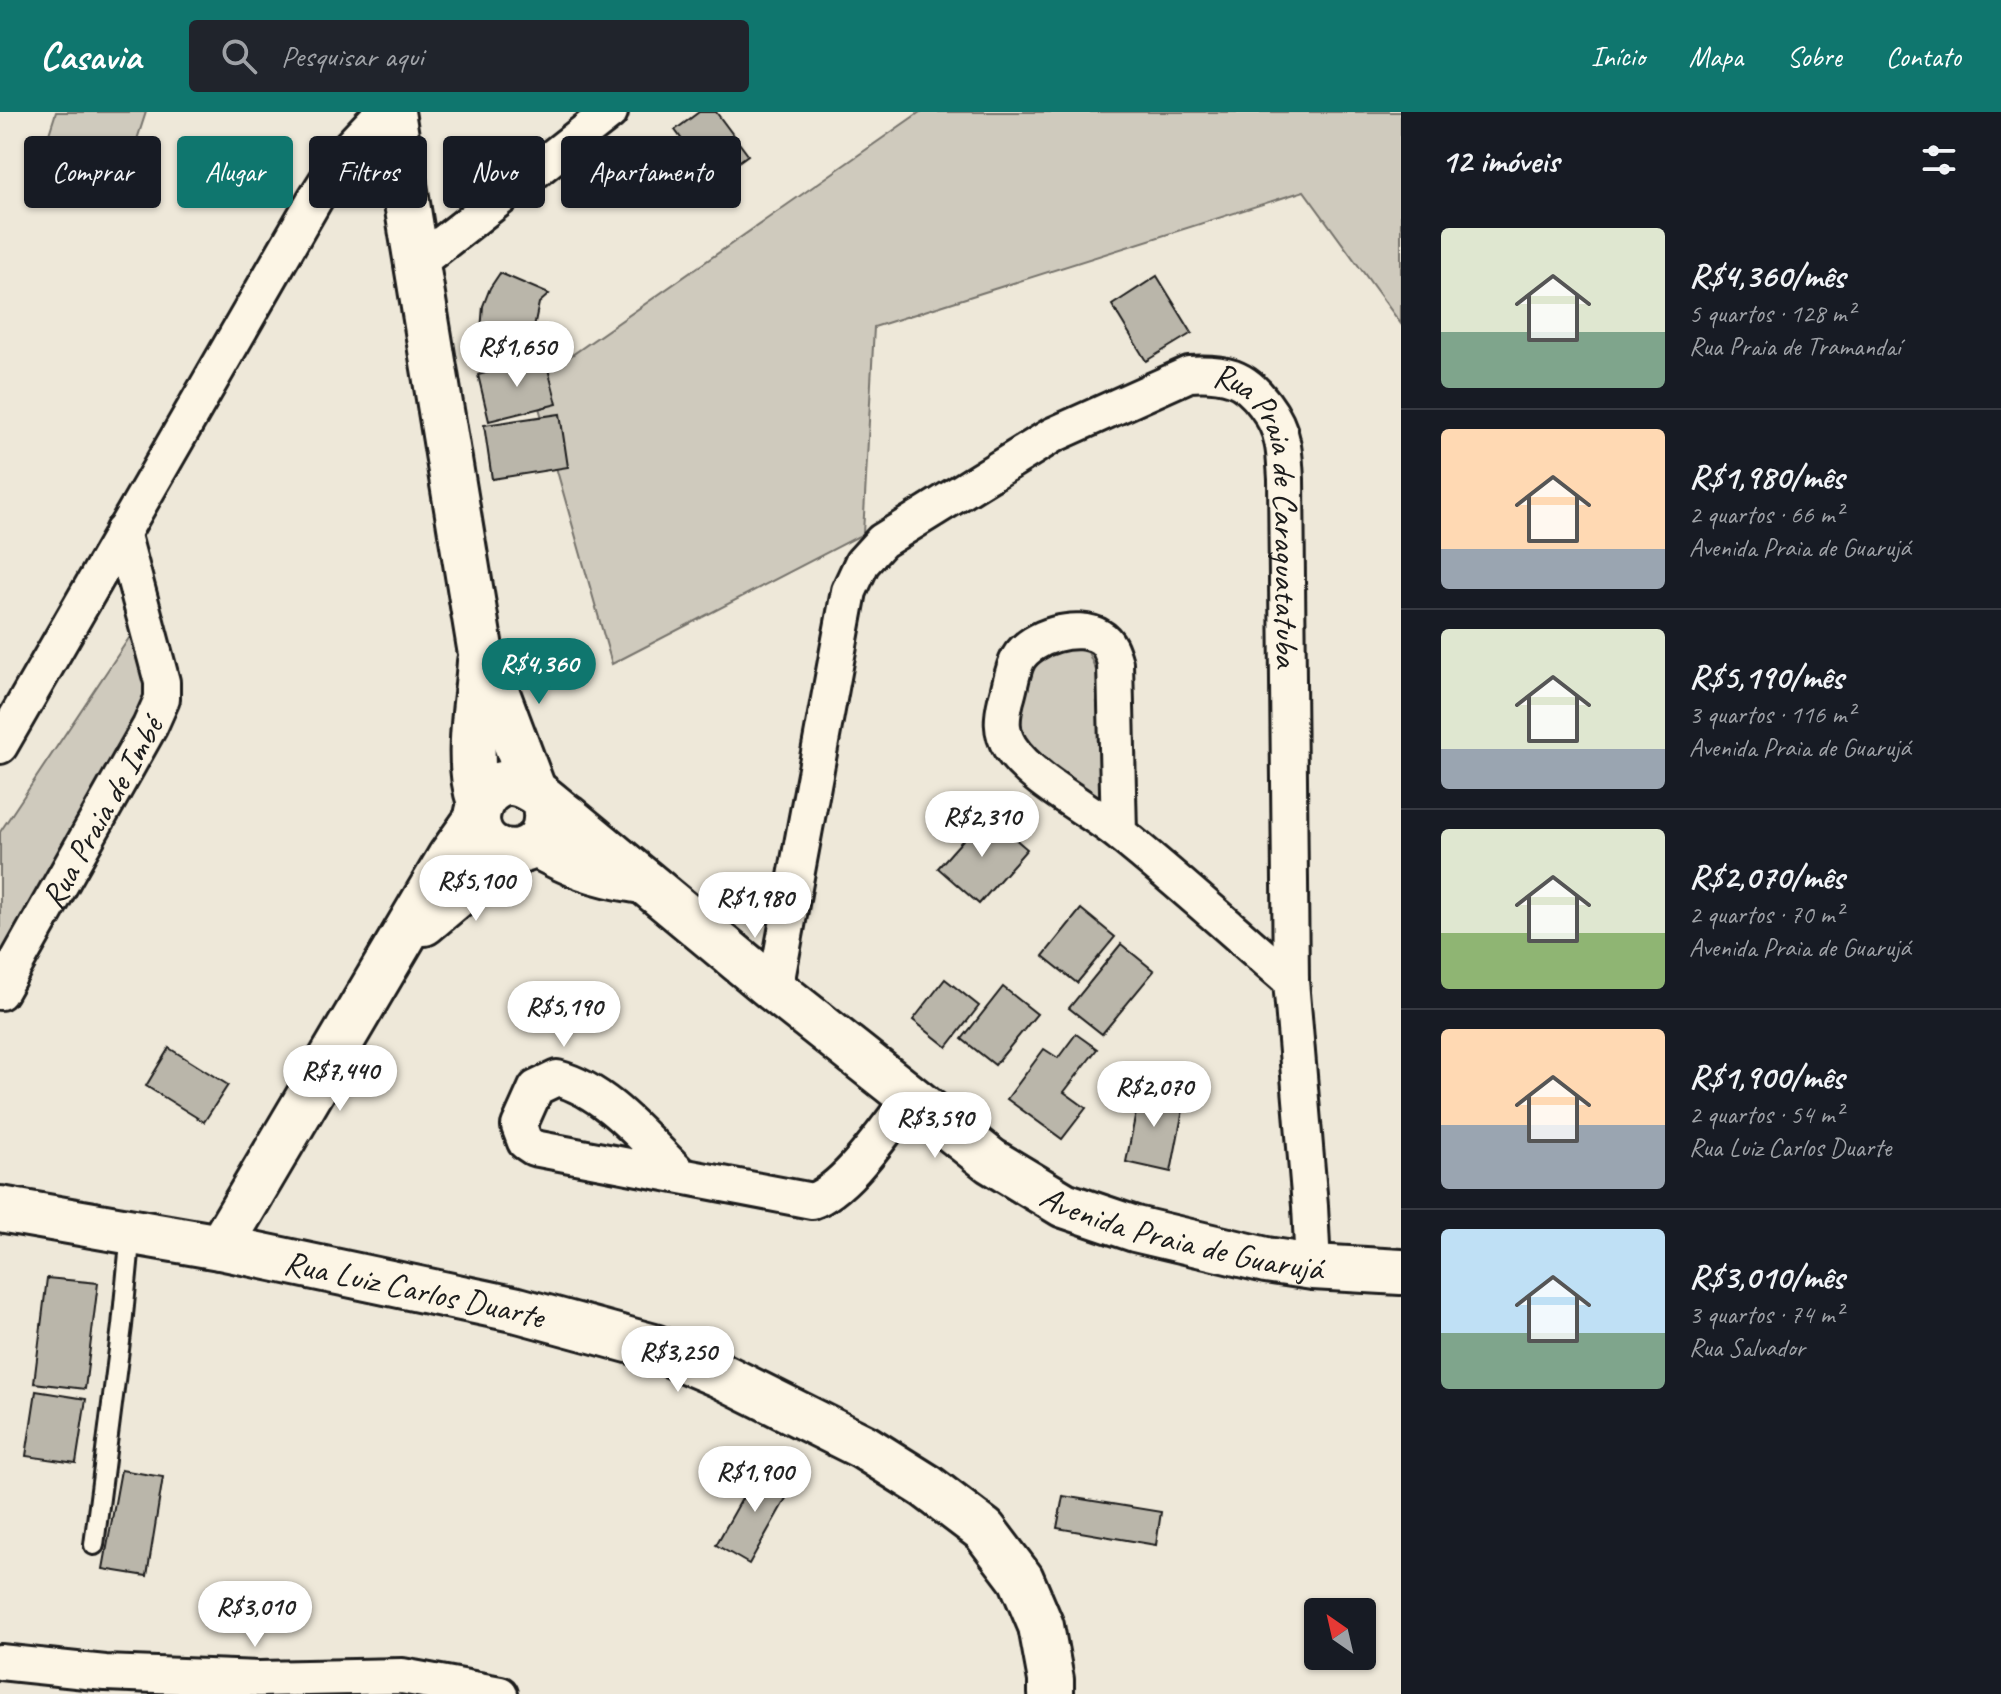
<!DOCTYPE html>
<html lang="pt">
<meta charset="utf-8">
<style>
:root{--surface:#171b24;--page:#20242c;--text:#f1f3f6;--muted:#9ea1a6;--line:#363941;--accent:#0f766e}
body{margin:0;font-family:Caveat,sans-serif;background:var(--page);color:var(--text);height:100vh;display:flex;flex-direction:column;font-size:30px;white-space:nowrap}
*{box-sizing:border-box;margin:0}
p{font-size:26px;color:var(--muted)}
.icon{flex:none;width:44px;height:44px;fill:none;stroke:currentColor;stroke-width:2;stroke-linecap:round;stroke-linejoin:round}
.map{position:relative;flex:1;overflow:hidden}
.panel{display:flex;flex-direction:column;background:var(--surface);width:600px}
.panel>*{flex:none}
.top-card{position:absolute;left:24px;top:24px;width:760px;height:72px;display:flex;gap:16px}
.needle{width:52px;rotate:326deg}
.tools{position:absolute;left:1304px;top:1486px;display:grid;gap:16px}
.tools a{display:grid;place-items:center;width:72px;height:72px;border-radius:8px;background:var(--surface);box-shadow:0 2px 6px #0004;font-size:40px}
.price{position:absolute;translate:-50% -68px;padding:0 18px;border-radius:28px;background:#fff;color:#222;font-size:26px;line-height:52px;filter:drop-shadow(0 2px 4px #0008)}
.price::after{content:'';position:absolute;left:50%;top:48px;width:24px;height:18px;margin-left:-12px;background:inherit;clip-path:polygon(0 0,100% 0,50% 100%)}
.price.selected{background:var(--accent);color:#fff}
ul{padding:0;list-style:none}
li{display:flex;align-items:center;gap:24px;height:200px;padding:0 40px}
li+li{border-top:2px solid var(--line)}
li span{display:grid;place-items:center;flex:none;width:224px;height:160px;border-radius:8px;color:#555}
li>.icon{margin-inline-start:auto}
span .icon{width:96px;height:96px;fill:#fffc;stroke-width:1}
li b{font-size:34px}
h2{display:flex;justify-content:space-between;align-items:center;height:96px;padding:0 40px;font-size:34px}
.chip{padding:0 28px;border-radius:8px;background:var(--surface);box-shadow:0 2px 6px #0004;font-size:28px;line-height:72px}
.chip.selected{background:var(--accent);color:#fff}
header{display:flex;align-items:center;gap:48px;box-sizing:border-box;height:112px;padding:0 40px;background:var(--accent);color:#fff}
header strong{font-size:38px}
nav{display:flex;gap:44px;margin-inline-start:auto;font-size:28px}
.search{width:560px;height:72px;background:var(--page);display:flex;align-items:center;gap:20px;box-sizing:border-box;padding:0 28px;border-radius:8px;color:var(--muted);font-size:30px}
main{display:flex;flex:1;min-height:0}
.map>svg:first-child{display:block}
.green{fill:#cfcabd;stroke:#76736c;stroke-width:2}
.building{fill:#bab6aa;stroke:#1c1c1c;stroke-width:2}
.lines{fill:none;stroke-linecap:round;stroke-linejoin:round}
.lane-casing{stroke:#1c1c1c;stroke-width:24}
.street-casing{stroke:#1c1c1c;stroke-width:40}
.secondary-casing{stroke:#1c1c1c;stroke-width:50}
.lane{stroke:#fcf5e5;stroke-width:18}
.street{stroke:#fcf5e5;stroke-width:34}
.secondary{stroke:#fcf5e5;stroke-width:44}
.labels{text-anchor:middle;stroke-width:8;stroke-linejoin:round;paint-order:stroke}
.street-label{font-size:34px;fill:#1c1c1c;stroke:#fcf5e5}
</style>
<header>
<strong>Casavia</strong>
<div class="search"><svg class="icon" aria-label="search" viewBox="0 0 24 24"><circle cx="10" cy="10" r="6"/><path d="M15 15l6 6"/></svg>Pesquisar aqui</div>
<nav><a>Início</a><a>Mapa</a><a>Sobre</a><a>Contato</a></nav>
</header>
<main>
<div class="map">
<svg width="1401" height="1582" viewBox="0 0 1401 1582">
<rect width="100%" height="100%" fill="#eee8d9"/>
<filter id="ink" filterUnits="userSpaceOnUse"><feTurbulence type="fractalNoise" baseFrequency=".0125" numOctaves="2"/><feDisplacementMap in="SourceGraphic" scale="16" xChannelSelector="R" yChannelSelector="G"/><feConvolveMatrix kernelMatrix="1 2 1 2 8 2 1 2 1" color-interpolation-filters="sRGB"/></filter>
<g filter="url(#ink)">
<!-- green -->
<g class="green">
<polygon points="56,0 146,0 131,46 49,22"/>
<polygon points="920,0 1401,0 1401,212 1304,79 874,215 863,422 612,552 532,271"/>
<polygon points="147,499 162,579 0,859 0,720"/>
<polygon points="1063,534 1088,540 1100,567 1104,697 1027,643 1013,620 1034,546"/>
</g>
<!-- building -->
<g class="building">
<polygon points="699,0 716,0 748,43 712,69 675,18"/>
<polygon points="57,35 127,49 118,92 49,77"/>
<polygon points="500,161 549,182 539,191 534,215 535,239 484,244 481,219 483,194 490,176"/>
<polygon points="1157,164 1192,221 1146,249 1112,193"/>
<polygon points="545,245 557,292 489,309 478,263"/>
<polygon points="560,302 568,355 492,367 484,313"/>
<polygon points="986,702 1027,737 979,792 938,756"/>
<polygon points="1081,797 1115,825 1077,871 1043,844"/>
<polygon points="1121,832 1154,859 1102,922 1069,896"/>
<polygon points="945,867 979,894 947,935 913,908"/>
<polygon points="1003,875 1037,902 995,953 962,927"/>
<polygon points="1076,922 1097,937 1064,980 1086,996 1062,1027 1007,987 1044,937 1058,946"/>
<polygon points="169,936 228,973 204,1010 146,974"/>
<polygon points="1143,966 1168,971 1163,994 1183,998 1171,1060 1126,1050"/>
<polygon points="47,1166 98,1171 85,1277 34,1271"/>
<polygon points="36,1279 86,1287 76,1351 26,1344"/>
<polygon points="761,1353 794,1372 749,1452 716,1433"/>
<polygon points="121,1358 163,1365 147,1464 103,1457"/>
<polygon points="1063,1384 1161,1400 1156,1433 1057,1416"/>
</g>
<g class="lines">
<defs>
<polyline id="lane" points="94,1433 122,1214 131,1120"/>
<g id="street">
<polyline points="419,150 610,0"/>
<polyline points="0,634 315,87 345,40 383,0"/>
<path d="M1119,721L1115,551C1112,541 1109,530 1100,525C1078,511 1031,524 1018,547C1012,558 1010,576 1006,588C1002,605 1000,619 1010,635C1031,668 1088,696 1120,722C1179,769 1234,820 1291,869"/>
<path id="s1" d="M775,878L849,479L862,451L882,429L1053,323L1189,262C1204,261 1218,261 1233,266C1255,274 1278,306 1282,329C1285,341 1285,355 1286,367L1291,869L1310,1094L1313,1155"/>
<path id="s2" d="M0,880L150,614L162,587V570L122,420"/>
<path d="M681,1063C645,1028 607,979 557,966L536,976L519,1014L525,1030L534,1036L812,1089C848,1076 886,1016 911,985"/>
<polyline points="0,1550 105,1561 259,1567 402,1564 500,1582"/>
</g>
<g id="secondary">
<polyline points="392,0 480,536 533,677"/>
<path d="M480,550C477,596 465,648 480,691"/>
<path id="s3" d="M544,689C560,751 480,755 477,708C477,698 482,686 489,680C517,654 546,691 568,706L775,878L991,1049L1064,1093L1135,1117L1266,1148L1313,1155L1401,1160"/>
<path d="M535,732C569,752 597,762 636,768"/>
<polyline points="424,811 507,741"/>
<path id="s4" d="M0,1097L220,1135L518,1198L654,1235L720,1263L864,1335L926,1374L984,1418L1021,1467L1041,1514L1051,1568V1582"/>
<polyline points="220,1135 450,745 477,707"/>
</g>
</defs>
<!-- lane casing -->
<use href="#lane" class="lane-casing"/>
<!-- street casing -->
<use href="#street" class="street-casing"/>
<!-- secondary casing -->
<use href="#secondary" class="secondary-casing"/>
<!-- lane -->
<use href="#lane" class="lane"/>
<!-- street -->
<use href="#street" class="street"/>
<!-- secondary -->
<use href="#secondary" class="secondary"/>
</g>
</g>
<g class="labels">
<!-- street labels -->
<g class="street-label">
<text dy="12" stroke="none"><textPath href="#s1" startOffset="1006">Rua Praia de Caraguatatuba</textPath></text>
<text dy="12" stroke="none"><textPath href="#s2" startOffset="206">Rua Praia de Imbé</textPath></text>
<text dy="12" stroke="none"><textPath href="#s3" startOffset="998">Avenida Praia de Guarujá</textPath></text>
<text dy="12" stroke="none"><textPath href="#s4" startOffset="422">Rua Luiz Carlos Duarte</textPath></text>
</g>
</g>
</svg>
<div class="tools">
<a><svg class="needle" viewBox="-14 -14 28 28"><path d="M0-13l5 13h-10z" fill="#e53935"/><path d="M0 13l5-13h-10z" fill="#9ea1a6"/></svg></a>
</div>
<b class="price" style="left:517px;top:277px">R$1,650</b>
<b class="price selected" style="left:539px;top:594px">R$4,360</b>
<b class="price" style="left:982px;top:747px">R$2,310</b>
<b class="price" style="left:476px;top:811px">R$5,100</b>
<b class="price" style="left:755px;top:828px">R$1,980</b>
<b class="price" style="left:564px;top:937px">R$5,190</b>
<b class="price" style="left:340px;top:1001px">R$7,440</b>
<b class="price" style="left:1154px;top:1017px">R$2,070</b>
<b class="price" style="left:935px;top:1048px">R$3,590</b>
<b class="price" style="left:678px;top:1282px">R$3,250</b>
<b class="price" style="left:755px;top:1402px">R$1,900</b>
<b class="price" style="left:255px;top:1537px">R$3,010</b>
<div class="top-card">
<a class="chip">Comprar</a>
<a class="chip selected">Alugar</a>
<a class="chip">Filtros</a>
<a class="chip">Novo</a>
<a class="chip">Apartamento</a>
</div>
</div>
<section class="panel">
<h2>12 imóveis<svg class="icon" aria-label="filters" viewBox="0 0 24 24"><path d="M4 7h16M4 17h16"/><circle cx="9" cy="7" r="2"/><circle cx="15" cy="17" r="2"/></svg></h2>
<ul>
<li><span style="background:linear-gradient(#dfe7d0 65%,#7fa58c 0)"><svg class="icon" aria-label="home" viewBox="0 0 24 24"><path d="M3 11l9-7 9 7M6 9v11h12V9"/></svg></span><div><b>R$4,360/mês</b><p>5 quartos · 128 m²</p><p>Rua Praia de Tramandaí</p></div></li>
<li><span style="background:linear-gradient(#ffd9b3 75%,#9aa5b1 0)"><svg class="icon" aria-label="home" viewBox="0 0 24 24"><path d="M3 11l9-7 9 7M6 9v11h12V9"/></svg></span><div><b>R$1,980/mês</b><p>2 quartos · 66 m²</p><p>Avenida Praia de Guarujá</p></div></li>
<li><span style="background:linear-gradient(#dfe7d0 75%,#9aa5b1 0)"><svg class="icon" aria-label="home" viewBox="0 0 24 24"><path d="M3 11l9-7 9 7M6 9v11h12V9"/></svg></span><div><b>R$5,190/mês</b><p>3 quartos · 116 m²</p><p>Avenida Praia de Guarujá</p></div></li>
<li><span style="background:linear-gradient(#dfe7d0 65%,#8fb573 0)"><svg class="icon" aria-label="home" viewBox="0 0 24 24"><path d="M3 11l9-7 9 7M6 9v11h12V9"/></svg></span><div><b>R$2,070/mês</b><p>2 quartos · 70 m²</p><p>Avenida Praia de Guarujá</p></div></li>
<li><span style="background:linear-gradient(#ffd9b3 60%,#9aa5b1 0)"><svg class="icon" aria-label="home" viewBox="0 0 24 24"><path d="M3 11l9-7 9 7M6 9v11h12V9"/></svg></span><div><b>R$1,900/mês</b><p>2 quartos · 54 m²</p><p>Rua Luiz Carlos Duarte</p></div></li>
<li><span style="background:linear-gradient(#bfe0f5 65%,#7fa58c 0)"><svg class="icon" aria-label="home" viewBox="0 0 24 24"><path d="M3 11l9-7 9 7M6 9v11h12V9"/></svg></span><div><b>R$3,010/mês</b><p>3 quartos · 74 m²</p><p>Rua Salvador</p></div></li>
</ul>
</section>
</main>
